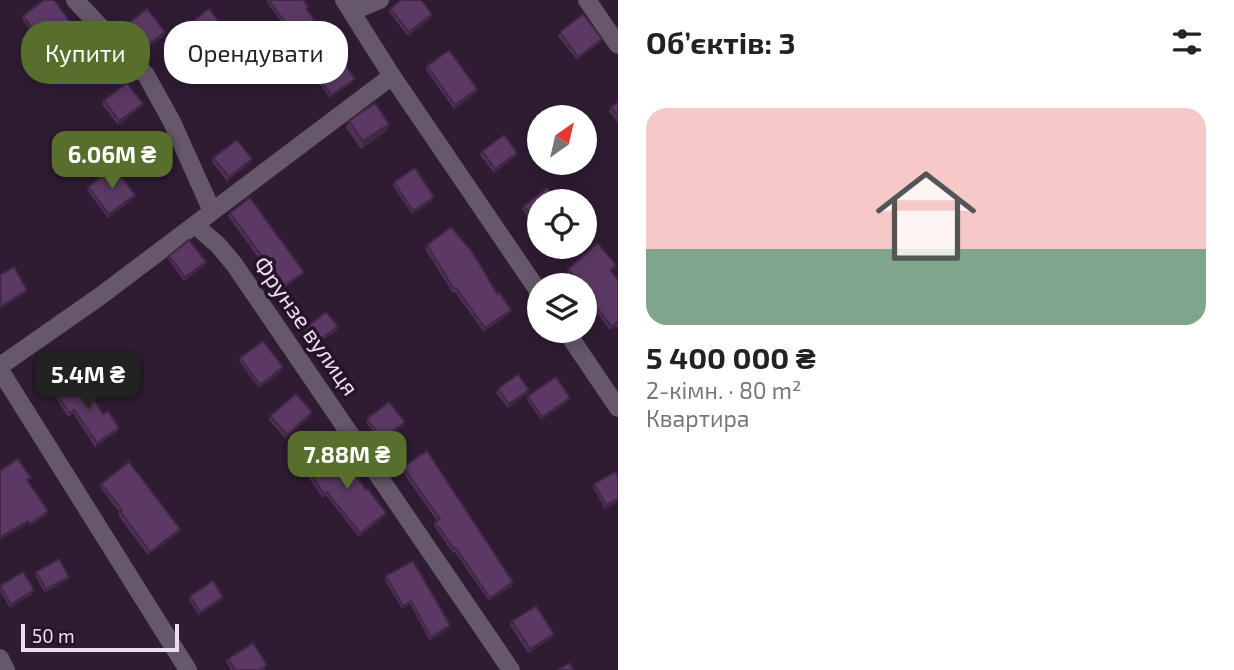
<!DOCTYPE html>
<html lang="uk">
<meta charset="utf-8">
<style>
:root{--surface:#fff;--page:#f6f6f6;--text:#222;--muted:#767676;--accent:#576e2c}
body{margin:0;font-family:"Exo 2",sans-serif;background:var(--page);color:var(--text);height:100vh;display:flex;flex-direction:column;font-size:26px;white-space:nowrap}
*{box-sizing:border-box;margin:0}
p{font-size:23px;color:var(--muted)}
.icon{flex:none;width:38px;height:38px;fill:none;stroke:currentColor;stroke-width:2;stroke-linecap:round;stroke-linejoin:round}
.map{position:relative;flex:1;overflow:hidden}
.drawer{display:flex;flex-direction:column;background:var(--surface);width:616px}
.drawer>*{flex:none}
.guide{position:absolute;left:21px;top:21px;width:492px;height:63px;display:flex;gap:14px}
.needle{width:46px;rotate:34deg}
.buttons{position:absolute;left:527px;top:105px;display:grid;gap:14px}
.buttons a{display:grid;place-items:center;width:70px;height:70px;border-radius:50%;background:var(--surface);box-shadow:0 4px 18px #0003;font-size:35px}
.scale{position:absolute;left:21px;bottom:18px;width:158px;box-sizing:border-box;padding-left:7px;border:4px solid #eadded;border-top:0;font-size:19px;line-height:24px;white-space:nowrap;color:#eadded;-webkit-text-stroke:5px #251329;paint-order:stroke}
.price{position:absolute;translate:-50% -60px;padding:0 16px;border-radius:14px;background:var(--accent);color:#fff;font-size:23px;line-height:46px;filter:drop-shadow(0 2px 4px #0008)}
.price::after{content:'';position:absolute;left:50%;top:42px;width:21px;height:16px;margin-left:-10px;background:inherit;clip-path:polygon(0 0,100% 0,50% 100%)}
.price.active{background:#222;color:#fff}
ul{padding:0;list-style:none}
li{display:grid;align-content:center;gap:14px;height:371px;padding:0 28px}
li span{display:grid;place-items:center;height:217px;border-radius:21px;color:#555}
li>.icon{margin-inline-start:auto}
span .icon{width:126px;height:126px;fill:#fffc;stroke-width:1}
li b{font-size:30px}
h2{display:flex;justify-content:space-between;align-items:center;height:84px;padding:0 28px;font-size:30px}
.chip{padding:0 24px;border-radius:28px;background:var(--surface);box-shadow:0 4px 18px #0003;font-size:24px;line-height:63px}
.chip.active{background:var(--accent);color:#fff}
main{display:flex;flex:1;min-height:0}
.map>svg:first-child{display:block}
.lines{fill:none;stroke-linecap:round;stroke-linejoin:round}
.street{stroke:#67576a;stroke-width:18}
.wall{fill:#4f3156}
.shaded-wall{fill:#402846}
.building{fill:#5c3964;stroke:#402846;stroke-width:2}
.labels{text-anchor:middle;stroke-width:7;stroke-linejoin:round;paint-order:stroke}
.street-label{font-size:23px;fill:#eadded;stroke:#251329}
</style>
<main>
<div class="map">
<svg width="618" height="670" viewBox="0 0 618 670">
<rect width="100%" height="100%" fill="#2f1c33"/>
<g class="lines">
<!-- street -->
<g class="street">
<polyline points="75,0 146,75 171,120 212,211"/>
<polyline points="344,0 392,76 539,292"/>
<polyline points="587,0 618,45"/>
<polyline points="348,5 363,7 380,0"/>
<polyline points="195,225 218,245 234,264 511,670"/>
<polyline points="566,331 618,408"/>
<polyline points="0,366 99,297 392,76"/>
<polyline points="0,370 188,670"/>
<polyline points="0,658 6,670"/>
</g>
</g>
<!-- wall -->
<g class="wall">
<polygon points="268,0 303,0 307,9 353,82 330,98 287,38 290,34 267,2"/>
<polygon points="390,9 432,14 431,18 408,36 389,12"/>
<polygon points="23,16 69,26 42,46 22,19"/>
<polygon points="126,25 165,32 164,36 142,52 125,29"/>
<polygon points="184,28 228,40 203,59 182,32"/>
<polygon points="560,32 600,43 577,60 558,36"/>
<polygon points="427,66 476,93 454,109 426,70"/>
<polygon points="104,100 141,107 118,125 102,104"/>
<polygon points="618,102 618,123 609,111 611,107"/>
<polygon points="349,121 389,124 387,131 361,149 346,128"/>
<polygon points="482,151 516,156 494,173 480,155"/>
<polygon points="213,158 250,163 227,181 212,162"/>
<polygon points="394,182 434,197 432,201 412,214 393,186"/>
<polygon points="88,187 134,198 108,218 87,190"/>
<polygon points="539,201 539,228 537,229 522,209 524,206"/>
<polygon points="230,213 302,275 280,291 262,266 263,264 228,216"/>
<polygon points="427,245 497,294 510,313 484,332 455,292 453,293 425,249"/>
<polygon points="169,256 204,266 184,281 168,259"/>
<polygon points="616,265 615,268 611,271 618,280 618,328 616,326 610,330 593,308 594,305 584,293 584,285 578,285 567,272 568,269"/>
<polygon points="338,326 337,330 316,345 304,331 306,328"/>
<polygon points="240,358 282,371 259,388 239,361"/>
<polygon points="498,389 528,393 508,408 496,393"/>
<polygon points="57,394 103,414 118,431 95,447 73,413 68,417 56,398"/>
<polygon points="528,396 569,401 541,420 527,400"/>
<polygon points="312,412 311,416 285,438 269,420 270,416"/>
<polygon points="367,419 405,422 403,425 381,442 366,422"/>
<polygon points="403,467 512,586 489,601 455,552 453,553 434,526 435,522 437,521 402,471"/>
<polygon points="308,470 385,516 359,537 326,495 323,498 306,474"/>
<polygon points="618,476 605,509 593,487 594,484"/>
<polygon points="101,484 179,533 148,555 118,515 119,512 100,487"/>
<polygon points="36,572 69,577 67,580 45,593 35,575"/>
<polygon points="386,576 448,629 430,641 410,604 402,609 385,580"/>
<polygon points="0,586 32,594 10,608 0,591"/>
<polygon points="190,596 223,597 222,600 199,615 189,600"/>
<polygon points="512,621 552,638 528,653 510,625"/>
<polygon points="228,659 266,669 265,670 231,670 226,662"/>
</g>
<!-- shaded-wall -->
<g class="shaded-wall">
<polygon points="432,14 431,18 408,36 409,32"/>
<polygon points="70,22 69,26 42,46 43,43"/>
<polygon points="165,32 164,36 142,52 143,49"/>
<polygon points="230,36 228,40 203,59 205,56"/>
<polygon points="602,39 600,43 577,60 578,57"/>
<polygon points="355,79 353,82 330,98 331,95"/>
<polygon points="477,89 476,93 454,109 455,105"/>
<polygon points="143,104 141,107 118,125 119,121"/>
<polygon points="389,124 387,131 361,149 363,141"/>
<polygon points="517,153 516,156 494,173 495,169"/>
<polygon points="252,159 250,163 227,181 229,177"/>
<polygon points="135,195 134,198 108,218 109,214"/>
<polygon points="434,197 432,201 412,214 413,211"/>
<polygon points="206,262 204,266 184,281 185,277"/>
<polygon points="304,272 302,275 280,291 281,288"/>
<polygon points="27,290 26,293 0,309 1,306"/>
<polygon points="511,310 510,313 484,332 485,328"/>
<polygon points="338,326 337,330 316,345 317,342"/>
<polygon points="283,367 282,371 259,388 260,385"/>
<polygon points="529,390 528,393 508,408 509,404"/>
<polygon points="570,398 569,401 541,420 542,417"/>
<polygon points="312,412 311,416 285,438 287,435"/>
<polygon points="405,422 403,425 381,442 383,439"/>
<polygon points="119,428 118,431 95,447 97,443"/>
<polygon points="618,499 618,502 605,509 606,505"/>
<polygon points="48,511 47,515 28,527 30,524"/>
<polygon points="386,513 385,516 359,537 360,533"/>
<polygon points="28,521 26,525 0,540 0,537"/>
<polygon points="180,529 179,533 148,555 150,552"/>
<polygon points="69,577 67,580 45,593 46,589"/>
<polygon points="513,582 512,586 489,601 490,598"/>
<polygon points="34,590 32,594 10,608 11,604"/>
<polygon points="223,597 222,600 199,615 200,612"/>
<polygon points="411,601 410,604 402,609 403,606"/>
<polygon points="450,625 448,629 430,641 431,637"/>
<polygon points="554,634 552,638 528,653 530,649"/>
</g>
<!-- building -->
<g class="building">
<polygon points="44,0 54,0 70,22 43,43 23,16"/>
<polygon points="269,0 303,0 308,6 306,8 355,79 331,95 289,34 292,32"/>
<polygon points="401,0 421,0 432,14 409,32 390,9"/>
<polygon points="147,9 165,32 143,49 126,25"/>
<polygon points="209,9 230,36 205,56 184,28"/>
<polygon points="583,14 602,39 578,57 560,32"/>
<polygon points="449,50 477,89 455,105 427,66"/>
<polygon points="127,83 143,104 119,121 104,100"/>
<polygon points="618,102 618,117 611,107"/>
<polygon points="375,103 389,124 363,141 349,121"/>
<polygon points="504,135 517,153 495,169 482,151"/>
<polygon points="237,140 252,159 229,177 213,158"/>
<polygon points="114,167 135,195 109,214 88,187"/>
<polygon points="415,168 434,197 413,211 394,182"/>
<polygon points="547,188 558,201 539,201 539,225 524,206"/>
<polygon points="250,198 304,272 281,288 263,263 265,261 230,213"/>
<polygon points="451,227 473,253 497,294 499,292 511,310 485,328 456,288 454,289 427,245"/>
<polygon points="189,240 206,262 185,277 169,256"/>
<polygon points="598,243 616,265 610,270 618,280 618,323 617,322 612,327 594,304 597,302 584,288 584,285 582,285 568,269"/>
<polygon points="14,267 27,290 1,306 0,275"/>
<polygon points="326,312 338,326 317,342 306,328"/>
<polygon points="263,341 283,367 260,385 240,358"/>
<polygon points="518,374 529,390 509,404 498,389"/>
<polygon points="556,377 570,398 542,417 528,396"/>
<polygon points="80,379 103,414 108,411 119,428 97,443 74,410 69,413 57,394"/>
<polygon points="296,394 312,412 287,435 270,416"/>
<polygon points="389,402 405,422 383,439 367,419"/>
<polygon points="337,450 366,490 368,489 386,513 360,533 327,492 324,494 308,470"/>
<polygon points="427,451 513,582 490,598 456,548 454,549 435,522 440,519 403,467"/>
<polygon points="18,459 31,478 27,480 48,511 30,524 28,521 0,537 0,471"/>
<polygon points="129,462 180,529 150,552 120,511 122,510 101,484"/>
<polygon points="615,472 618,476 618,499 606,505 594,484"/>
<polygon points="59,559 69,577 46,589 36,572"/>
<polygon points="413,561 450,625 431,637 411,601 403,606 386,576"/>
<polygon points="23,572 34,590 11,604 0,586"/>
<polygon points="213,581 223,597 200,612 190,596"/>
<polygon points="536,606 554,634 530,649 512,621"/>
<polygon points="253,643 267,665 260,670 235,670 228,659"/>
<polygon points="569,663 574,670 558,670"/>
</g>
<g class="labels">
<!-- street labels -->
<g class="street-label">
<text transform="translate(306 326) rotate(55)" y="8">Фрунзе вулиця</text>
</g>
</g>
</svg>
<div class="buttons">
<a><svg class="needle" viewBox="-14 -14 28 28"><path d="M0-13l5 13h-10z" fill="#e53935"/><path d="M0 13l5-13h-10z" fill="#767676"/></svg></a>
<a><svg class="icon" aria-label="locate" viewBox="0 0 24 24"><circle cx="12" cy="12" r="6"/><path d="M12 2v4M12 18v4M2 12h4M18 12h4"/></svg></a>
<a><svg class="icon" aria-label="layers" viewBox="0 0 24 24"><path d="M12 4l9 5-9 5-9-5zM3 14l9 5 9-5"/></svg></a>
</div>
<div class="scale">50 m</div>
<b class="price" style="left:112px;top:191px">6.06M ₴</b>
<b class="price active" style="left:88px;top:411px">5.4M ₴</b>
<b class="price" style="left:347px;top:491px">7.88M ₴</b>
<div class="guide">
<a class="chip active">Купити</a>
<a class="chip">Орендувати</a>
</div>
</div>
<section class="drawer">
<h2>Об’єктів: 3<svg class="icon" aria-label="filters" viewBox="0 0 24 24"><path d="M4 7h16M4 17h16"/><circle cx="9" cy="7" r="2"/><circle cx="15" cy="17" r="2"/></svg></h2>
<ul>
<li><span style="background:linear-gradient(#f6c9c9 65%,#7fa58c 0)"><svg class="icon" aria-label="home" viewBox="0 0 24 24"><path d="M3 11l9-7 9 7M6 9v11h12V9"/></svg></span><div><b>5 400 000 ₴</b><p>2-кімн. · 80 m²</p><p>Квартира</p></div></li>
</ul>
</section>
</main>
